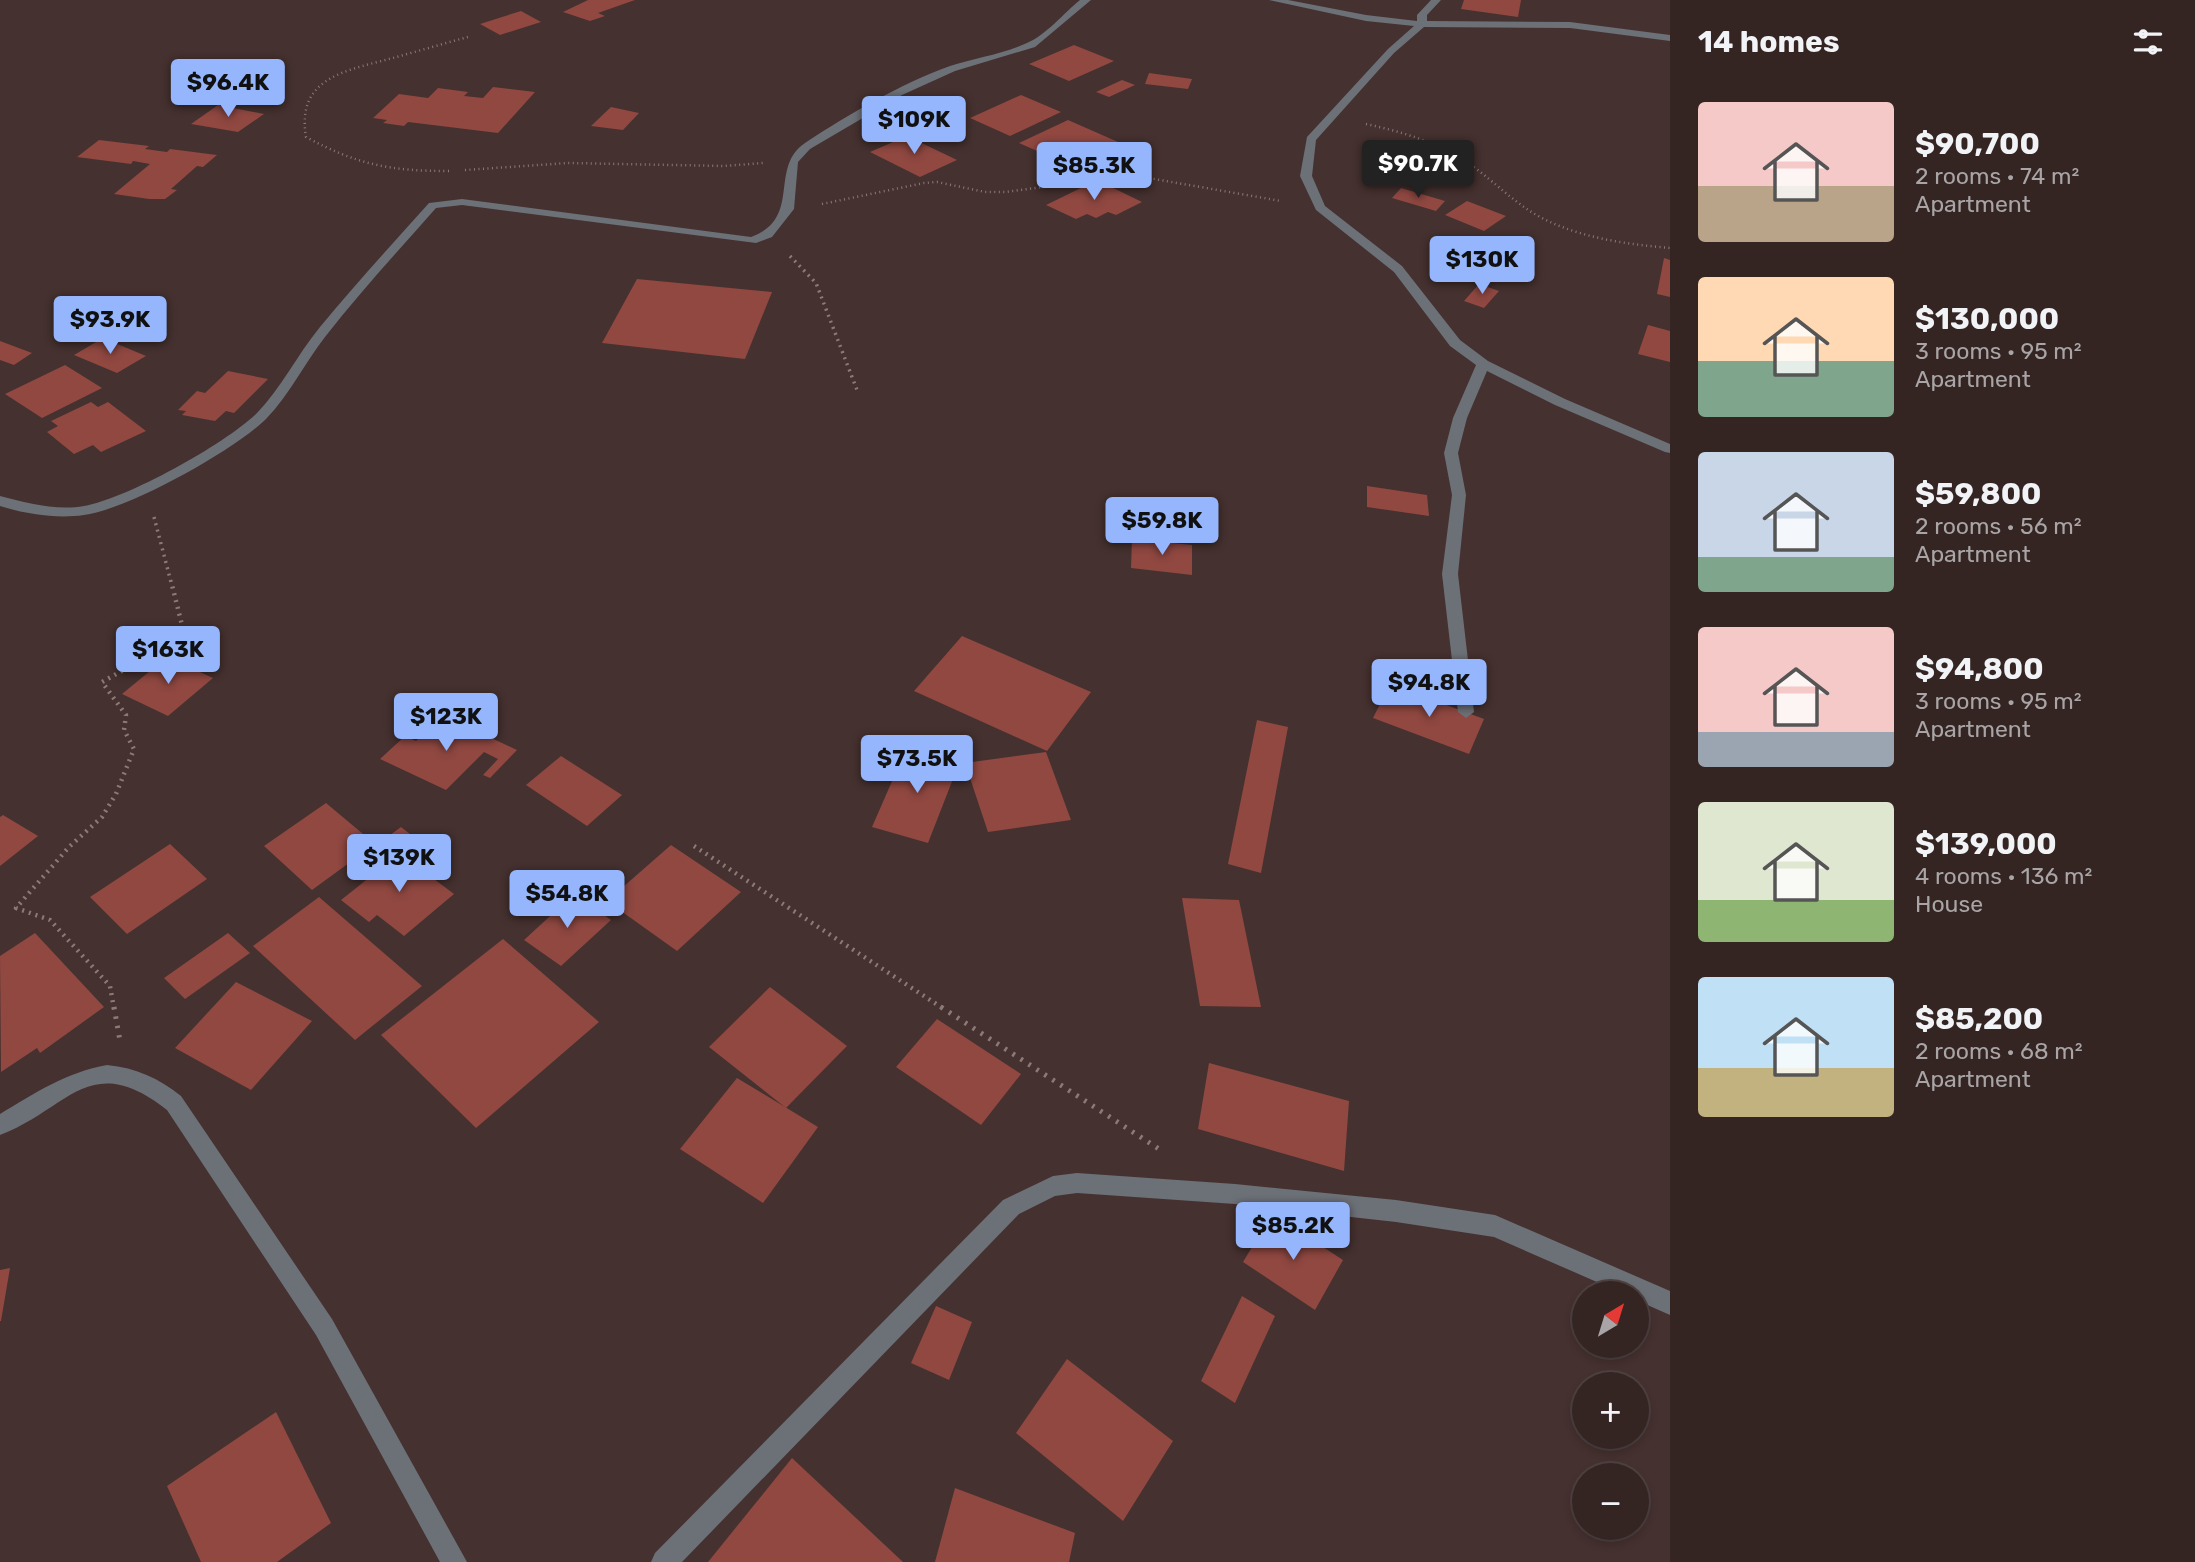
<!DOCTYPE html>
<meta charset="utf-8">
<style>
:root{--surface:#342523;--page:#3c2d2b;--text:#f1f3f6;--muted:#a9a5a6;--line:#4e4241;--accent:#95b6fd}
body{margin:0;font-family:Rubik,sans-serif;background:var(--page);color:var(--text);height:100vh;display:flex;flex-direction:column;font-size:26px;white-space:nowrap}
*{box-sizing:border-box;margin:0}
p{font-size:23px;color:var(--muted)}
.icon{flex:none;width:38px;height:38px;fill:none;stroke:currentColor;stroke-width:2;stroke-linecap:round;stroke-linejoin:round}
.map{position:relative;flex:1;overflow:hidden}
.panel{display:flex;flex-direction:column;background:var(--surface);width:525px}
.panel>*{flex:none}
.needle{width:46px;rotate:38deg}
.buttons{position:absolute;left:1572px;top:1281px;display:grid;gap:14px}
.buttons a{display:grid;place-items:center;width:77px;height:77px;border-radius:50%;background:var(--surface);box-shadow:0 4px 10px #0003,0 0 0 2px var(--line);font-size:35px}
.price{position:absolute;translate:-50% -60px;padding:0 16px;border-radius:7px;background:var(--accent);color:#111;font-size:23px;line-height:46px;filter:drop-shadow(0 2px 4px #0008)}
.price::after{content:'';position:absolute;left:50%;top:42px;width:21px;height:16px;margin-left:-10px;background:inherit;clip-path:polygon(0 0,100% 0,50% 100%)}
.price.active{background:#222;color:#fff}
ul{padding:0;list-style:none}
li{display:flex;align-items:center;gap:21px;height:175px;padding:0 28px}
li span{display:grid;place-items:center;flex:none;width:196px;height:140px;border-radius:7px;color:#555}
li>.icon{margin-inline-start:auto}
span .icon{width:84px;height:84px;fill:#fffc;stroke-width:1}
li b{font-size:30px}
h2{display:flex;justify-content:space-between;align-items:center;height:84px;padding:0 28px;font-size:30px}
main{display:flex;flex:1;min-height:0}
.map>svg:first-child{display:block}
.building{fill:#904841}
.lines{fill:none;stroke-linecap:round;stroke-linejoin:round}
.path-far3{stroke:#8a7a78;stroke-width:2.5;stroke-dasharray:1 3.5;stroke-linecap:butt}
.path-far2{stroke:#8a7a78;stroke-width:3.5;stroke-dasharray:2 4.5;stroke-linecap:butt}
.path-far1{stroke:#8a7a78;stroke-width:4.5;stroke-dasharray:2 5;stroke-linecap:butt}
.path{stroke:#8a7a78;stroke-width:5;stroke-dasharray:2.5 7;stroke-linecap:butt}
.minor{fill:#6c7077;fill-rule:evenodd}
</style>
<main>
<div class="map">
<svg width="1670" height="1562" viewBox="0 0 1670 1562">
<rect width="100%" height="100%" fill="#45312f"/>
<!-- building -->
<g class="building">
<polygon points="588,0 635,0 598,13 605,16 590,21 563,12"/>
<polygon points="1464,0 1521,0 1518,17 1461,9"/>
<polygon points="521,11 541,22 500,35 480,24"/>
<polygon points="1074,45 1114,61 1069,81 1029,64"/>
<polygon points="1149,73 1192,79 1188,89 1145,84"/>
<polygon points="185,78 220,82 206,93 171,90"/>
<polygon points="1122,80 1135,85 1109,97 1096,92"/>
<polygon points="493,87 535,92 498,133 408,122 404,126 383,123 387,120 373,118 399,94 428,98 438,88 468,92 464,96 483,98"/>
<polygon points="1021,95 1061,112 1010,136 970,118"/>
<polygon points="218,105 264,114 238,132 191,124"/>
<polygon points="611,107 639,113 623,130 591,126"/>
<polygon points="1068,120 1134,149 1085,172 1019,143"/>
<polygon points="907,136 957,160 920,177 870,152"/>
<polygon points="99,140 149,146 145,149 167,152 170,149 217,155 203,167 197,166 171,189 177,190 165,199 149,199 114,194 150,164 133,161 131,164 77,157"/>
<polygon points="1105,184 1142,202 1116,215 1108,212 1096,218 1087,214 1076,219 1046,205 1087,185 1096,189"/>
<polygon points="1401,188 1445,201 1436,211 1392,198"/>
<polygon points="1467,201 1506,216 1484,231 1445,215"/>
<polygon points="1664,258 1670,260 1670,297 1657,294"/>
<polygon points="637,279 772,292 745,359 602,343"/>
<polygon points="1479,284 1499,291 1484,308 1464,301"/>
<polygon points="1648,325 1670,331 1670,362 1638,354"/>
<polygon points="103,338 146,356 117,373 74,355"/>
<polygon points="0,341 32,353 14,365 0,360"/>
<polygon points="65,365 102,388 42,418 5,394"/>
<polygon points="228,371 268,379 234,413 226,411 215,421 182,415 186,411 178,410 197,391 205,393"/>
<polygon points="91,402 98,407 108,402 146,431 101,452 93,445 74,454 47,432 58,426 51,421"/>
<polygon points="1367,486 1427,495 1429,516 1367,507"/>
<polygon points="1132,539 1192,545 1192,575 1131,568"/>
<polygon points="962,636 1091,692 1047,751 914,691"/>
<polygon points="167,657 213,678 168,716 122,694"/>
<polygon points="1390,684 1484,719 1469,754 1373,718"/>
<polygon points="442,715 517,750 490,778 483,775 498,759 484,752 446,790 380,759 405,736 416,741"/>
<polygon points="1257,720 1288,727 1261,873 1228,864"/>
<polygon points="907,747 960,761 928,843 872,827"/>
<polygon points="1046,752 1071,820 988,832 965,763"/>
<polygon points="561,756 622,795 587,826 526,785"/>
<polygon points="326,803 375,844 312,890 264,846"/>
<polygon points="3,815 38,836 0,866 0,817"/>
<polygon points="401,827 415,838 393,855 378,844"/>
<polygon points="170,844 207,879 127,934 90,897"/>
<polygon points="671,845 741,892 677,951 607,901"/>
<polygon points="404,850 435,872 430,876 454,894 404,936 377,915 369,922 341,900"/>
<polygon points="574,894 611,920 561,966 524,940"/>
<polygon points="319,897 422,986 355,1040 253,946"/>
<polygon points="1182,898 1239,900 1261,1007 1200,1006"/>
<polygon points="35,933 104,1007 40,1053 37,1048 1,1072 0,956"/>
<polygon points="228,933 250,953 185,999 164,978"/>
<polygon points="503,939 599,1022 476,1128 381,1035"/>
<polygon points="236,982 312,1021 251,1090 175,1048"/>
<polygon points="770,987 847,1046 786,1108 709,1047"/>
<polygon points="937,1019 1021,1074 981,1125 896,1067"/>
<polygon points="1209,1063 1349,1101 1344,1171 1198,1129"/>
<polygon points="737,1078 818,1127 763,1203 680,1149"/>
<polygon points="1272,1214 1343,1260 1315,1310 1243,1262"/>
<polygon points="10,1268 1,1321 0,1321 0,1270"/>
<polygon points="1242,1296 1275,1316 1235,1403 1201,1381"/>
<polygon points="936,1306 972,1322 949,1380 911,1363"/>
<polygon points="1067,1359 1173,1441 1123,1521 1016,1433"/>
<polygon points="276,1412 331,1523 277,1562 201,1562 167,1486"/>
<polygon points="792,1458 903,1562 708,1562"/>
<polygon points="955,1488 1075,1533 1069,1562 935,1562"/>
</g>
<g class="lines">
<!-- path-far3 -->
<g class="path-far3">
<path d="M1366,124C1403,132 1440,143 1471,165C1495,182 1514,203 1540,217C1580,238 1625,244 1670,248"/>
<polyline points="465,170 568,163 724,166 763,163"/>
<path d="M449,171C390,171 358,165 306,137C296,78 345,71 389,59C415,52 442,44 468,37"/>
<polyline points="822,204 924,183 937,182 985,192 1005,192 1074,183 1114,172 1281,201"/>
</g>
<!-- path-far2 -->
<g class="path-far2">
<polyline points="790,256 816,283 857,390"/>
<polyline points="154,517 171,582"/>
</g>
<!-- path-far1 -->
<g class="path-far1">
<polyline points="694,846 944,1009"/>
<polyline points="114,1009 110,986 50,920 16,908 69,847 102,817 116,794 134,749 124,730 126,715 102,682 179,639 182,625 171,581"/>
</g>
<!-- path -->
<g class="path">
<polyline points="114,1007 120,1041"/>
<polyline points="941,1007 1162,1151"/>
</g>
<!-- minor -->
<g class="minor">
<path d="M1080,0H1091L1035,47L955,71L902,95L810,149L798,162L794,209L772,237L756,243L462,205L436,208C399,250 360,292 325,337C304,364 290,394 266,419C233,451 129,509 84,515C57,519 25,514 0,506V496C26,503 57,511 84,506C128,498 225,444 257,413C282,387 297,355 320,327C355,285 392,244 429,203L462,199L751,237C803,218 768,168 805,143C849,114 900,84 950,66C975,58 1003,54 1027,43C1046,35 1064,13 1080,0Z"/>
<polygon points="1269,0 1288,0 1366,15 1417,21 1417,15 1431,0 1441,0 1427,15 1427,21 1570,22 1670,35 1670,41 1570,28 1424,27 1394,53 1316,140 1312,176 1325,206 1402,266 1460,340 1488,361 1565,399 1670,444 1670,453 1665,452 1555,405 1487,371 1467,418 1458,453 1466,495 1458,574 1474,712 1466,718 1458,712 1442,574 1452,495 1444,453 1453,418 1476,365 1450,346 1394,272 1316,210 1300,176 1307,137 1388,49 1414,26 1366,21"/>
<path d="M107,1065C137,1068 158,1078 181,1096L332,1319L467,1562H440L316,1335L167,1110C89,1049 69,1109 0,1135V1114C35,1093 67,1072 107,1065Z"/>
<polygon points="1077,1173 1235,1184 1396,1200 1495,1215 1670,1291 1670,1315 1636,1300 1636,1293 1622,1293 1494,1237 1396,1222 1235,1204 1077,1193 1055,1196 1019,1214 682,1562 651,1562 655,1553 1003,1200 1053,1176"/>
</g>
</g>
</svg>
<div class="buttons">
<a><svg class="needle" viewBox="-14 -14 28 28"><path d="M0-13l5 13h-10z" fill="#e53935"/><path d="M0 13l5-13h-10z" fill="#a9a5a6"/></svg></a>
<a>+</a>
<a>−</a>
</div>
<b class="price" style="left:228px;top:119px">$96.4K</b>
<b class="price" style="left:914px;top:156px">$109K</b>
<b class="price active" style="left:1418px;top:200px">$90.7K</b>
<b class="price" style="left:1094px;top:202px">$85.3K</b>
<b class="price" style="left:1482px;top:296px">$130K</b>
<b class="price" style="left:110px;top:356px">$93.9K</b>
<b class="price" style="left:1162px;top:557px">$59.8K</b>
<b class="price" style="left:168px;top:686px">$163K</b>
<b class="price" style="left:1429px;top:719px">$94.8K</b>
<b class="price" style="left:446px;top:753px">$123K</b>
<b class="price" style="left:917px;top:795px">$73.5K</b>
<b class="price" style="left:399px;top:894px">$139K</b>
<b class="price" style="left:567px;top:930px">$54.8K</b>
<b class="price" style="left:1293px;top:1262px">$85.2K</b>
</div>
<section class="panel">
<h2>14 homes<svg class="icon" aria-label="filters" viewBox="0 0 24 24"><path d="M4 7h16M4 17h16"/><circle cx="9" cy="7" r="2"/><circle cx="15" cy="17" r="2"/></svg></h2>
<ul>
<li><span style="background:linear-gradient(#f6c9c9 60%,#b9a48a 0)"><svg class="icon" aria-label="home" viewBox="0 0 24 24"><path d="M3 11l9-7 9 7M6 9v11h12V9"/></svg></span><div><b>$90,700</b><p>2 rooms · 74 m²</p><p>Apartment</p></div></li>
<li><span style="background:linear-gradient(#ffd9b3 60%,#7fa58c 0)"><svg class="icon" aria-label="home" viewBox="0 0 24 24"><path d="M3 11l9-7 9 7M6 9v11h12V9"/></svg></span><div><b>$130,000</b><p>3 rooms · 95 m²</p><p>Apartment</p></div></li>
<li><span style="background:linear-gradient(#c9d6e8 75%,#7fa58c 0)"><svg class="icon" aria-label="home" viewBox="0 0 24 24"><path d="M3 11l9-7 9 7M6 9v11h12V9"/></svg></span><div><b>$59,800</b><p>2 rooms · 56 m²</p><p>Apartment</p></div></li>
<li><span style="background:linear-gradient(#f6c9c9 75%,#9aa5b1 0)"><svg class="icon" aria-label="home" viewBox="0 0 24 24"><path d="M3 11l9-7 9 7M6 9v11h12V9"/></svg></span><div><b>$94,800</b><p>3 rooms · 95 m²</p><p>Apartment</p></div></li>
<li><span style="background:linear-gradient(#dfe7d0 70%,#8fb573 0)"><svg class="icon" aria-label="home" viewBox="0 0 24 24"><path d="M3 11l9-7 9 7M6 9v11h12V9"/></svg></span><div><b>$139,000</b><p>4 rooms · 136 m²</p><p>House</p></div></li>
<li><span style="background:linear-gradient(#bfe0f5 65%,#c2b280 0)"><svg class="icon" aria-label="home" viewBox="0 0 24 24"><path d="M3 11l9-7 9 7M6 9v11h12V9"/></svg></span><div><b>$85,200</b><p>2 rooms · 68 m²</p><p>Apartment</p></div></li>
</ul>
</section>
</main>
